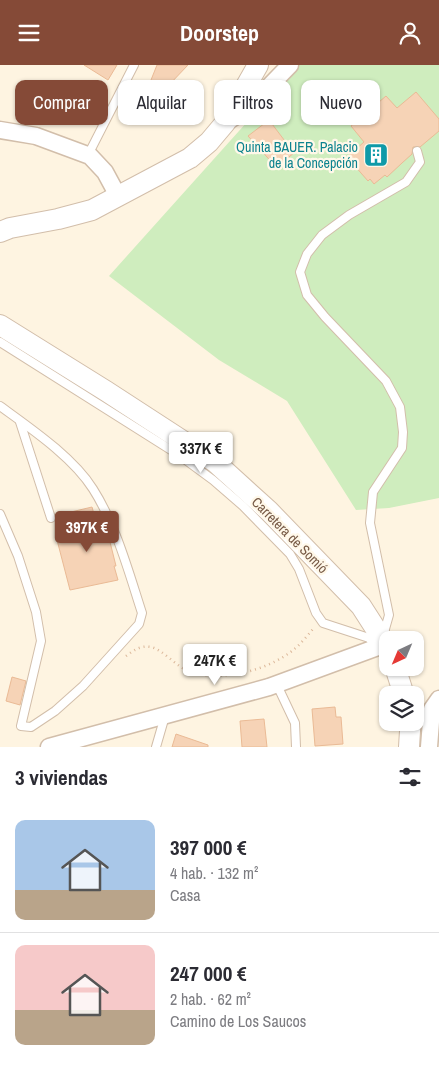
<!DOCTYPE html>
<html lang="es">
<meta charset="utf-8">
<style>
:root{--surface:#fff;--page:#f2f2f3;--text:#2b2b33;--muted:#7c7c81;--line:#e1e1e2;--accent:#854a37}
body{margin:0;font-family:"Archivo Narrow",sans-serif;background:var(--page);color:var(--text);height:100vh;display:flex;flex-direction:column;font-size:19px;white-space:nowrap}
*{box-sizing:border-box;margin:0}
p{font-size:16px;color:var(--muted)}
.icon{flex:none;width:28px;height:28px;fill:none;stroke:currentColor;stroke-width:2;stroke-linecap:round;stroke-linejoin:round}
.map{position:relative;height:682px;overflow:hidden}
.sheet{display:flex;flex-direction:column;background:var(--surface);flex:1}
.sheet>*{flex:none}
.guide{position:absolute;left:15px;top:15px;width:410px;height:45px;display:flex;gap:10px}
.needle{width:32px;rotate:224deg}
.tools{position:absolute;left:379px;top:566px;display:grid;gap:10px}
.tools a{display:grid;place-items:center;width:45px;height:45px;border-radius:10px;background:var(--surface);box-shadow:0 1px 4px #0004;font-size:25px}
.price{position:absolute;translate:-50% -42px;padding:0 11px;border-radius:5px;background:#fff;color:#222;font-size:16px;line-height:32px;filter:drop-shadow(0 1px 2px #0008)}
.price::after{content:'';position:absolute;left:50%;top:30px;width:15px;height:11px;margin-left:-8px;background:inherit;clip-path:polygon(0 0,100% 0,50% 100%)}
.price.current{background:var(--accent);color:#fff}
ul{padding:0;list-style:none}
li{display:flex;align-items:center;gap:15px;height:125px;padding:0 15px}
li+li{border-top:1px solid var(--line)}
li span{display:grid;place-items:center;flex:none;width:140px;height:100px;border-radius:10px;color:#555}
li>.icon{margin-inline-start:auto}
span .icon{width:60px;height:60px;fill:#fffc;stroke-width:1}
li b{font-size:21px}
h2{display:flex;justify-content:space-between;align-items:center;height:60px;padding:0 15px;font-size:21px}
.chip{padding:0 18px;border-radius:10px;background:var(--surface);box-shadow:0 1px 4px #0004;font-size:18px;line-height:45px}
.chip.current{background:var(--accent);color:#fff}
header{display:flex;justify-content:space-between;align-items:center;height:65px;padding:0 15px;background:var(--accent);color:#fff;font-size:22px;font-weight:800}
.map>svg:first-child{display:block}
.green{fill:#cfedbe}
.building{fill:#f6d3b6;stroke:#eaba95}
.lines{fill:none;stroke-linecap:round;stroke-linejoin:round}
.service-casing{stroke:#d2beaa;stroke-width:10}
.minor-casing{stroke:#d2beaa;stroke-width:19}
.tertiary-casing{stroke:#d2beaa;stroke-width:22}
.path{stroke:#dbb799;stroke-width:2.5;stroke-dasharray:1 4;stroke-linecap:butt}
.service{stroke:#fff;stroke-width:8}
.minor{stroke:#fff;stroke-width:16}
.tertiary{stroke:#fff;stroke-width:20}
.labels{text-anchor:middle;stroke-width:4.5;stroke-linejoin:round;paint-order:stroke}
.culture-label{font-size:14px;fill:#0d838f;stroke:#fff8e9;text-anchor:end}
.street-label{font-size:14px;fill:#775a46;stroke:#fff8e9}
</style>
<header><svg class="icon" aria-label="menu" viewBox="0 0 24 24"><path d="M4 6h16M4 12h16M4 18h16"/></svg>Doorstep<svg class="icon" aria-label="person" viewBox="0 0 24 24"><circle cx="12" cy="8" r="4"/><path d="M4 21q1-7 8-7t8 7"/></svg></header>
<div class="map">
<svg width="439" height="682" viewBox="0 0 439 682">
<rect width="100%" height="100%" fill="#fef4e1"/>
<!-- green -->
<polygon class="green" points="298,0 439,0 439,433 389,443 356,445 287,336 219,295 109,211"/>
<!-- building -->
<g class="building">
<polygon points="84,0 117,0 108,15"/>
<polygon points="157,0 188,0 168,21 179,25 171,45 143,35"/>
<polygon points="416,27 439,54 439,66 420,82 413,82 412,89 402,98 387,112 385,110 374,119 370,114 368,116 347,92 364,77 351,61 386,31 397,43"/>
<polygon points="269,55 294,88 276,102 248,71"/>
<polygon points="92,442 98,463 102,462 105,475 109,473 116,501 114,501 118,515 70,525 57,475 77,469 71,447"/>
<polygon points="12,612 26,616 20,640 6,636"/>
<polygon points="335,642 336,652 341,652 343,679 315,681 312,644"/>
<polygon points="264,654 267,682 242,682 240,656"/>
<polygon points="176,669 208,680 208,682 172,682"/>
</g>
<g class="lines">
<defs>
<g id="service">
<polyline points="88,90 134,0"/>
<polyline points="0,277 179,390 213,415 243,441 290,489 299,504 316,548 323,558 369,573 377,582"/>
<path d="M0,341C30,363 73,392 93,424C116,460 129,508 142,548L139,559L83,621L55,646L31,662L21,661L41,576L36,547L18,491L0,449"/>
<polyline points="20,357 51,453"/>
<polyline points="383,571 389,550 370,458 373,427 402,383 403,367 400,342 386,316 325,252 307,230 300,207 307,189 322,170 349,150 406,117 420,97 417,86"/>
<polyline points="277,620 295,658 296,682"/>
<polyline points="156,682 165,651"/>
</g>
<g id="minor">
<polyline points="225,58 247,44 290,0"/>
<polyline points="0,65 36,71 90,91 105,107 118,131"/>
<polyline points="49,682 269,622 386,579"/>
<polyline points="429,682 432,644 439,634"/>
</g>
<g id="tertiary">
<polyline points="0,167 10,163 58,154 92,145 190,93 209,77 225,58 258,0"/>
<polyline points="0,260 106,326 215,397 269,446 361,541 388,583"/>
<polyline points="395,602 404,630"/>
<polyline points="409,682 410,666 409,658"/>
</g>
</defs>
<!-- service casing -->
<use href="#service" class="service-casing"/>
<!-- minor casing -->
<use href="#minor" class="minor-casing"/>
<!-- tertiary casing -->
<use href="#tertiary" class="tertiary-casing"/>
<!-- path -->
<path class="path" d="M126,591C134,585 141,580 151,582C162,584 178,603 190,607C221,617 266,606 292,586C300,580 307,571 313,564"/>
<!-- service -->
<use href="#service" class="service"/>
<!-- minor -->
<use href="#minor" class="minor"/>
<!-- tertiary -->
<use href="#tertiary" class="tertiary"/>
</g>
<!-- icons -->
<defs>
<symbol id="building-square" viewBox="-11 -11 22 22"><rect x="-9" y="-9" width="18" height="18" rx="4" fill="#0f9aa8" stroke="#fff8e9"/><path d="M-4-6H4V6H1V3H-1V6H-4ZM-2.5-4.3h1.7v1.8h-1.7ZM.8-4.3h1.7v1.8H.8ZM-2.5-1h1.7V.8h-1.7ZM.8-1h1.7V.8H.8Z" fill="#fff"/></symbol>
</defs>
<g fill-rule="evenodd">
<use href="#building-square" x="362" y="76" width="28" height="28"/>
</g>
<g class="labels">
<!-- culture labels -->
<g class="culture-label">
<text x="358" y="87">Quinta BAUER. Palacio<tspan x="358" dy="16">de la Concepción</tspan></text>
</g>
<!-- street labels -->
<g class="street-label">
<text transform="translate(290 470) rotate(45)" y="5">Carretera de Somió</text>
</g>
</g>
</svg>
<div class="tools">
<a><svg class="needle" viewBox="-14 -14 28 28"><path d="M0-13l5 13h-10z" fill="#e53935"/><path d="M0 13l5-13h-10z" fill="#7c7c81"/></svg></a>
<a><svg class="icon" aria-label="layers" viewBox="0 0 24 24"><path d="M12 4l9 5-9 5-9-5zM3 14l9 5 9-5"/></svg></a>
</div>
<b class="price" style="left:201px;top:409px">337K €</b>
<b class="price current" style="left:87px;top:488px">397K €</b>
<b class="price" style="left:215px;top:621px">247K €</b>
<div class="guide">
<a class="chip current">Comprar</a>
<a class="chip">Alquilar</a>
<a class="chip">Filtros</a>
<a class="chip">Nuevo</a>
</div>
</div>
<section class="sheet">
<h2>3 viviendas<svg class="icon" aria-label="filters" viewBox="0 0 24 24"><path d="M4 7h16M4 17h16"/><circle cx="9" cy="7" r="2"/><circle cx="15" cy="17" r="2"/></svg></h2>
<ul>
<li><span style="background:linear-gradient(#a9c7e8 70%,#b9a48a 0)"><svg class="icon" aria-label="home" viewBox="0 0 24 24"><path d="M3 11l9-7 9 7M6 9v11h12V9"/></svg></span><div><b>397 000 €</b><p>4 hab. · 132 m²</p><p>Casa</p></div></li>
<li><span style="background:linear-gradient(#f6c9c9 65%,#b9a48a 0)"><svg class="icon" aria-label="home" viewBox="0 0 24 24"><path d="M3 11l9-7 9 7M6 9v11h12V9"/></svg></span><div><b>247 000 €</b><p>2 hab. · 62 m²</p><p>Camino de Los Saucos</p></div></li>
</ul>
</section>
